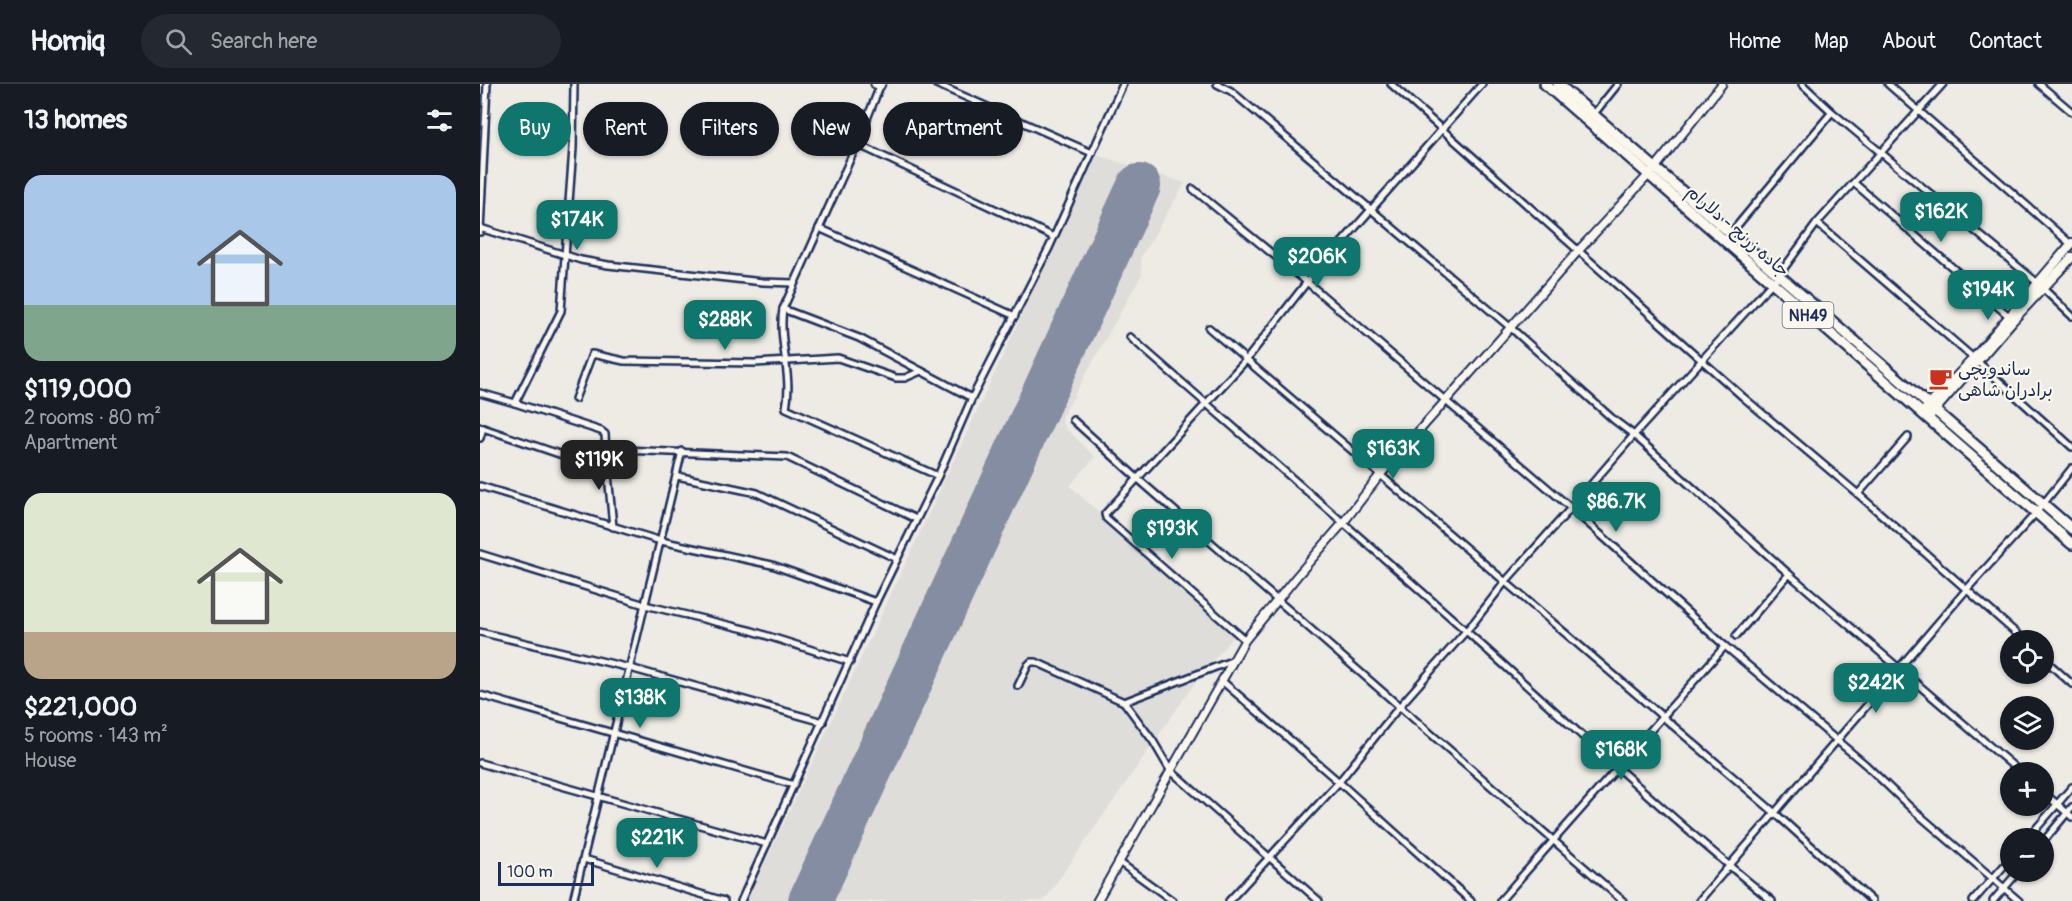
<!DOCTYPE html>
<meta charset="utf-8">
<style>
:root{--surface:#171b24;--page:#242831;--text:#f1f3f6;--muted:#9ea1a6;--line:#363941;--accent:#0f766e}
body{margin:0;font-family:Pangolin,"Playpen Sans Arabic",sans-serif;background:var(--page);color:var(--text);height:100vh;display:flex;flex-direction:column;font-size:22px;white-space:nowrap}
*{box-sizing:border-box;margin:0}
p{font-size:20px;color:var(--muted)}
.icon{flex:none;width:33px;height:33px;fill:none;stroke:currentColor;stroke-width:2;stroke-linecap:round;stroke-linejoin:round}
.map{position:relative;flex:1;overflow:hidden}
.side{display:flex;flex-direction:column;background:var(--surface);width:480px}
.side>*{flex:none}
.banner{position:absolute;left:18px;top:18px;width:570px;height:54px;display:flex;gap:12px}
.buttons{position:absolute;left:1520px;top:546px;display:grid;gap:12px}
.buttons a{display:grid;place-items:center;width:54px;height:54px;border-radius:50%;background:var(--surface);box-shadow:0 2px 4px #0004;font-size:30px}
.scale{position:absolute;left:18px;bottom:15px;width:96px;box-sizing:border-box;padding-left:6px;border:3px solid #1b2f5e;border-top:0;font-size:16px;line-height:21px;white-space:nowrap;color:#1b2f5e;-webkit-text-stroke:4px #fbf7ec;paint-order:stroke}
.price{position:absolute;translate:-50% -51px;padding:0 14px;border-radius:12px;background:var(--accent);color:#fff;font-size:20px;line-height:39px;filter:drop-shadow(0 2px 3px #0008)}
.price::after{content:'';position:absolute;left:50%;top:36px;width:18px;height:14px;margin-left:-9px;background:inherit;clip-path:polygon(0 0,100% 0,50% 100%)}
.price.active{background:#222;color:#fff}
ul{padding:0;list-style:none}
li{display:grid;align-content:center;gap:12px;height:318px;padding:0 24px}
li span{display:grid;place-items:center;height:186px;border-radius:18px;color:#555}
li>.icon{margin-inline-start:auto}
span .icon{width:108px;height:108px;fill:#fffc;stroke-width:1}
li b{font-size:26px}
h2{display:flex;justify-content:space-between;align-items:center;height:72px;padding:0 24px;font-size:26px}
.chip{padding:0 21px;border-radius:27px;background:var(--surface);box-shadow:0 2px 4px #0004;font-size:21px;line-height:54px}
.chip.active{background:var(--accent);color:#fff}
header{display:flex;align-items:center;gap:36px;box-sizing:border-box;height:84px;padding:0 30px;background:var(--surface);border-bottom:2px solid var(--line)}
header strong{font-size:28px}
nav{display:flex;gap:33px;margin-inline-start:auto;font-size:21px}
.search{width:420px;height:54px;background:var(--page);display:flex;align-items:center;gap:15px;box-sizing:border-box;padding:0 21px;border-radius:33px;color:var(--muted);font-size:22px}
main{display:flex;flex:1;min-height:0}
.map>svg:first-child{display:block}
.built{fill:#deddda}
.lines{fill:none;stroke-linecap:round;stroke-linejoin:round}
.runway{stroke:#848da1;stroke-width:44}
.minor-casing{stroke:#1b2f5e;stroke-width:10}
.tertiary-casing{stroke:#1b2f5e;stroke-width:11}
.secondary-casing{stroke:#1b2f5e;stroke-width:12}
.trunk-casing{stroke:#1b2f5e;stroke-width:14}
.minor{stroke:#fbf7ec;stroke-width:5}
.tertiary{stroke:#fbf7ec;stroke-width:7}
.secondary{stroke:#fbf7ec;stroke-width:8}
.trunk{stroke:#fbf7ec;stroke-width:9}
.labels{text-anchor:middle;stroke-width:4.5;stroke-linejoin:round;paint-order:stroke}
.shield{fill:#fbf7ec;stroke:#5e6b89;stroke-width:1.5}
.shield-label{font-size:16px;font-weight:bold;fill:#1b2f5e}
.street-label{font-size:18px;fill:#1b2f5e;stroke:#fbf7ec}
.poi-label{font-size:18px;fill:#1b2f5e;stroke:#fbf7ec;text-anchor:start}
</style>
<header>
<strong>Homiq</strong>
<div class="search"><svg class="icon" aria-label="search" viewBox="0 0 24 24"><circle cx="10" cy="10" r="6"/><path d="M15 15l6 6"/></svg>Search here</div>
<nav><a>Home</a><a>Map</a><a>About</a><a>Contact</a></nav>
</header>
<main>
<section class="side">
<h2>13 homes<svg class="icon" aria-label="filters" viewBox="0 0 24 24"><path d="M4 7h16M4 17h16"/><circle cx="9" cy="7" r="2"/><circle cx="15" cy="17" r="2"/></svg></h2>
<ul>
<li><span style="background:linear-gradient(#a9c7e8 70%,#7fa58c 0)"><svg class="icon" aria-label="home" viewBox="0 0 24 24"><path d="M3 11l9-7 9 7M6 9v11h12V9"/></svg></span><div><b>$119,000</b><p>2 rooms · 80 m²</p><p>Apartment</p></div></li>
<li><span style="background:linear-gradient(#dfe7d0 75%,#b9a48a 0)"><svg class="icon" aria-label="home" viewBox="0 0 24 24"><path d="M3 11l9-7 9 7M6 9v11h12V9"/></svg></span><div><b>$221,000</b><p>5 rooms · 143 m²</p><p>House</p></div></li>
</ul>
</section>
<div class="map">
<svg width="1592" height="817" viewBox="0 0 1592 817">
<rect width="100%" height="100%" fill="#eeebe4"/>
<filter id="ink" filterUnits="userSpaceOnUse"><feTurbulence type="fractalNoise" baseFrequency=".0167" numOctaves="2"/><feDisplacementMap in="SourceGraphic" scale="12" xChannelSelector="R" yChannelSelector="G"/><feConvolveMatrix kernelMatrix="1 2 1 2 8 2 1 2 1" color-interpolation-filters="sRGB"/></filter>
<g filter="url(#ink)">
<!-- built -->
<polygon class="built" points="617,71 705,99 661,173 662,190 582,333 583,341 615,373 590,402 754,551 712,603 564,817 267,817"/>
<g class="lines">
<!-- runway -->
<polyline class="runway" points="330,817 659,102"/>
<defs>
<g id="minor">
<polyline points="456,0 612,69"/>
<polyline points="737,0 751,7 1031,244 1134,336 1154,351 1309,490 1540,688"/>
<polyline points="911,0 1263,313 1378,410 1544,556"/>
<polyline points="1322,0 1352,28 1554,196 1592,232"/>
<polyline points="1408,0 1592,161"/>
<polyline points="1559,0 1592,28"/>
<path d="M400,2L377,60L303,225C298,257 313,291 306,324L458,392"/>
<polyline points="1113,31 1138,0"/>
<polyline points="377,60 574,153"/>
<polyline points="1374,99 1530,233"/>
<polyline points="713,105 827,198 1091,424 1245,562 1386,681 1431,724 1539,817"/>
<polyline points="1337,139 1498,278 1592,363"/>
<polyline points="0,144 101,176 128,181 283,198 314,199"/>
<polyline points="339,144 535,232"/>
<polyline points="0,148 7,0"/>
<polyline points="1251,149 1352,28"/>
<polyline points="303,225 379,254 492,314"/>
<polyline points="729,244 1295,729 1392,817"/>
<path d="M650,253C762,351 875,448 985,546C1087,637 1186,731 1292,817"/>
<polyline points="0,309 35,319 121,347 125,350 126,369 143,366 307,373 436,435"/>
<polyline points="95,315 112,270 144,277 275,279 358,274 416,294 425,294 441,287"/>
<polyline points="35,319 81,227 93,64 94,0"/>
<polyline points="593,336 657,394 1143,817"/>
<polyline points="0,343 129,387"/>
<polyline points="0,354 3,344"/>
<polyline points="126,369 133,443"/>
<polyline points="197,392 277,409 417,475"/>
<polyline points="0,402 181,457 292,481 396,518"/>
<polyline points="1378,410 1428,353"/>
<polyline points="0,470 165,521 269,546 370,578"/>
<polyline points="0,548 150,584 343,638"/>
<polyline points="1256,552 1309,490"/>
<polyline points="765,556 626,434 625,430 767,275 827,198 1002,0"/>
<polyline points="1563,574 1592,600"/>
<polyline points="742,597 859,698 991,817"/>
<polyline points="538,602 548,581 551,578 556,578 644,618 754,576"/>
<polyline points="0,611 314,701"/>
<polyline points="644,618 673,657 690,686 839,817"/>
<polyline points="0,679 287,760"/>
<polyline points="1563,708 1592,733"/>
<polyline points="1548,754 1592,703"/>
<polyline points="1563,758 1592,723"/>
<polyline points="104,775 244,817"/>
<polyline points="639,778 693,817"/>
<polyline points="93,817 202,367"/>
<polyline points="261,817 396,518 458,392 492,314 569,164 643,0"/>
<polyline points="749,817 859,698 919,623 994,538 1025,498 1091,424 1154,351 1299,191 1337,139 1463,0"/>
<polyline points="1020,817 1245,562"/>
<polyline points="1219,817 1487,505 1556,429 1592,384"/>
<polyline points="1493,817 1530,775"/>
<polyline points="1513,817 1538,788"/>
</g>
<g id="tertiary">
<polyline points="395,0 400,2 401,0"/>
<polyline points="617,817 765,556 817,492 863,439 900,391 1099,166 1175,84 1242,0"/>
</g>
<g id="secondary">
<polyline points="1442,329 1494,274 1592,159"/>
<polyline points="1448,334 1533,236 1592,173"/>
</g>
<g id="trunk">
<polyline points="1065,0 1592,460"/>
<polyline points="1078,0 1592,445"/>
</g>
</defs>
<!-- minor casing -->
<use href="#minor" class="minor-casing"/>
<!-- tertiary casing -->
<use href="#tertiary" class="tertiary-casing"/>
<!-- secondary casing -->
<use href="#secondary" class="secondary-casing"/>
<!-- trunk casing -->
<use href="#trunk" class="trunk-casing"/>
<!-- minor -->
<use href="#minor" class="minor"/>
<!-- tertiary -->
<use href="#tertiary" class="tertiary"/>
<!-- secondary -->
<use href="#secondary" class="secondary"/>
<!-- trunk -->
<use href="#trunk" class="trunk"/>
</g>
</g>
<!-- icons -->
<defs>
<symbol id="cafe-bare" viewBox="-9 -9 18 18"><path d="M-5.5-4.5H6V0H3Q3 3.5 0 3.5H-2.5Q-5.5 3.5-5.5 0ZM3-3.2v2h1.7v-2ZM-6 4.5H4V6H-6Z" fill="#c8321e" stroke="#fbf7ec" stroke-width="2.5" paint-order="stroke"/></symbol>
</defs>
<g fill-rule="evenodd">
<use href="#cafe-bare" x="1444" y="278" width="33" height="33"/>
</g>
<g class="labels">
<!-- shield labels -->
<rect class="shield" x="1302.5" y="218" width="51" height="26" rx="4.5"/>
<g class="shield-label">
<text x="1328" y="237">NH49</text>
</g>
<!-- street labels -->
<g class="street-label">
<text transform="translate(1258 147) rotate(41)" y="6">جاده زرنج - دلارام</text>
</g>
<!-- poi labels -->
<g class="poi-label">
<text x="1478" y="291">ساندویچی<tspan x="1478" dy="21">برادران شاهی</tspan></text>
</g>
</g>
</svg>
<div class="buttons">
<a><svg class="icon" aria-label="locate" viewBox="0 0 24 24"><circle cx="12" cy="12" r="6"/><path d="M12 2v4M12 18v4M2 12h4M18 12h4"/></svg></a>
<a><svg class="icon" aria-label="layers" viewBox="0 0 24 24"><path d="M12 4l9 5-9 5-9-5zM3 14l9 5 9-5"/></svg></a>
<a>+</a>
<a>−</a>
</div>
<div class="scale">100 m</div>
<b class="price" style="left:1461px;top:159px">$162K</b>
<b class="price" style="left:97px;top:167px">$174K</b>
<b class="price" style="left:837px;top:204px">$206K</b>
<b class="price" style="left:1508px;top:237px">$194K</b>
<b class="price" style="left:245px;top:267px">$288K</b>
<b class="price" style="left:913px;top:396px">$163K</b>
<b class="price active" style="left:119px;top:407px">$119K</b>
<b class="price" style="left:1136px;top:449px">$86.7K</b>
<b class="price" style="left:692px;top:476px">$193K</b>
<b class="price" style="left:1396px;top:630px">$242K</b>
<b class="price" style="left:160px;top:645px">$138K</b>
<b class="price" style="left:1141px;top:697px">$168K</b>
<b class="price" style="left:177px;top:785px">$221K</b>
<div class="banner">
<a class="chip active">Buy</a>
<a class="chip">Rent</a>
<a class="chip">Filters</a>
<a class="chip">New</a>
<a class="chip">Apartment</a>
</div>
</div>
</main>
